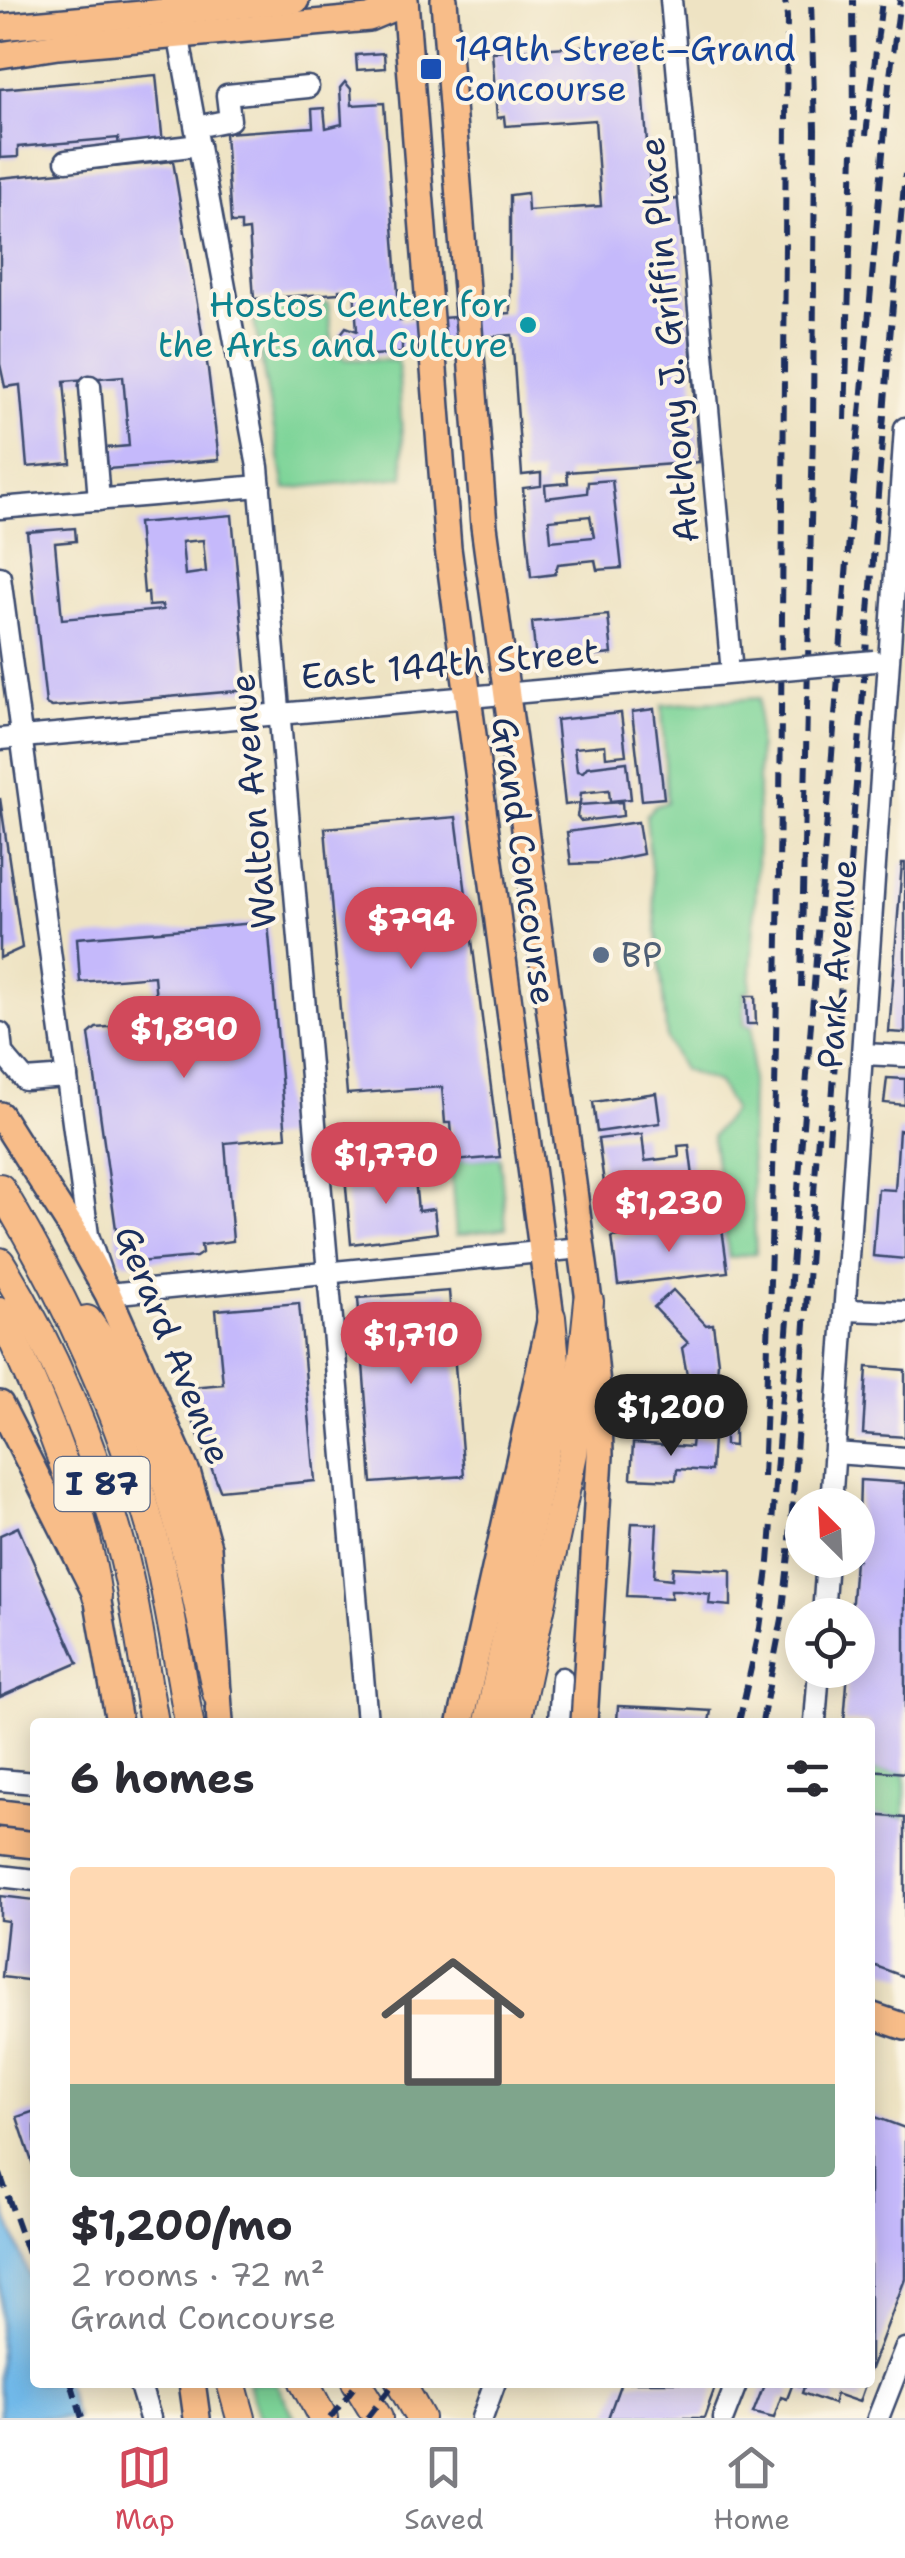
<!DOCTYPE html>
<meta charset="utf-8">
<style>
:root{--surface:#fff;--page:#f2f2f3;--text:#2b2b33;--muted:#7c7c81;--line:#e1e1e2;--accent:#d1495b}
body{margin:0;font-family:"Shantell Sans",sans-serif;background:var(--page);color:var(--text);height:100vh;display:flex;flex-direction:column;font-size:38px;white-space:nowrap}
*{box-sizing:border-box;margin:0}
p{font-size:32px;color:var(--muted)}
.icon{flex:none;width:55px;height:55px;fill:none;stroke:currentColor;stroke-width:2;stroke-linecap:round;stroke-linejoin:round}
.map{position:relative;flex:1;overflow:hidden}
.side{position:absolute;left:30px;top:1718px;width:845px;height:670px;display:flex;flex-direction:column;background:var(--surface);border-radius:10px;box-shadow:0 5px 25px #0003}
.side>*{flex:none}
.needle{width:65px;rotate:336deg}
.fabs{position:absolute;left:785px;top:1488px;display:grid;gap:20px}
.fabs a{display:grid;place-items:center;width:90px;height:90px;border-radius:50%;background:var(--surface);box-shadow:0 5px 25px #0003;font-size:50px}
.price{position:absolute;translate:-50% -85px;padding:0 22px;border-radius:35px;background:var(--accent);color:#fff;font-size:32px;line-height:65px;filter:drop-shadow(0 2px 5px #0008)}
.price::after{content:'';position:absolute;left:50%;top:60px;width:30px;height:22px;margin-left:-15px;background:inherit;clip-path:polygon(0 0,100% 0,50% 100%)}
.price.current{background:#222;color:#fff}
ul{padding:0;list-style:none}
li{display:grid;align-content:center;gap:20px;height:530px;padding:0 40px}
li span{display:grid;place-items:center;height:310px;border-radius:10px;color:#555}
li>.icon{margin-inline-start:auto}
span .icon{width:180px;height:180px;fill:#fffc;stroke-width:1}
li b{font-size:42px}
h2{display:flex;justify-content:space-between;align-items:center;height:120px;padding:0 40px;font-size:42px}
.tab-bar{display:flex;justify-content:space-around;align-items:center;height:140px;border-top:2px solid var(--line);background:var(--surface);font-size:28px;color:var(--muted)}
.tab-bar a{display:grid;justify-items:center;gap:5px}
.tab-bar .current{color:var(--accent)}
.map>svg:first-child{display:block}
.green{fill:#7dd498;stroke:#4c827b;stroke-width:2.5}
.water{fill:#71b9e9;stroke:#4674a4;stroke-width:2.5}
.building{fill:#c5b9fb;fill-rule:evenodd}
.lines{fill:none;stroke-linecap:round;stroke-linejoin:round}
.minor-casing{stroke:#3b4a6d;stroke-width:25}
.major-casing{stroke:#3b4a6d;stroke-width:30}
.highway-casing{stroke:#3b4a6d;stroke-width:32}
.minor{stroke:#fff;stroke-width:20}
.major{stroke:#f8bd89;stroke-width:25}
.highway{stroke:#f8bd89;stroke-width:28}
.rail{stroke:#1b2f5e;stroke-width:6;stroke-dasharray:15 8;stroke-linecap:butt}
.minor-bridge-casing{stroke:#3b4a6d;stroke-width:25;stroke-linecap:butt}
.minor-bridge{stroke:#fff;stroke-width:20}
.transit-dot{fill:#1a4fb4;stroke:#fcf5e5;stroke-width:4}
.culture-dot{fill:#0f9aa8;stroke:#fcf5e5;stroke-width:4}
.service-dot{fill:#5c6f8a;stroke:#fcf5e5;stroke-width:4}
.labels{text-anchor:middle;stroke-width:8;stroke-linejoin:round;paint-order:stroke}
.shield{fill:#fcf5e5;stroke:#5e6a86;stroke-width:2.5}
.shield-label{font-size:32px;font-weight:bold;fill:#1b2f5e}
.transit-label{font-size:35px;fill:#164399;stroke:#fcf5e5;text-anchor:start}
.culture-label{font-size:35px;fill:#0d838f;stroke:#fcf5e5;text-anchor:end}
.street-label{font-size:35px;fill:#1b2f5e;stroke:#fcf5e5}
.service-label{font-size:35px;fill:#4e5e75;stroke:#fcf5e5;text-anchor:start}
</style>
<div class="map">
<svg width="905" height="2418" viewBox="0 0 905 2418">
<rect width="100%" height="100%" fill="#fcf5e5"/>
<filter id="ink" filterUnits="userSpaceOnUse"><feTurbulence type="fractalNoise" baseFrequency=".01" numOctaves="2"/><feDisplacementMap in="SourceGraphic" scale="20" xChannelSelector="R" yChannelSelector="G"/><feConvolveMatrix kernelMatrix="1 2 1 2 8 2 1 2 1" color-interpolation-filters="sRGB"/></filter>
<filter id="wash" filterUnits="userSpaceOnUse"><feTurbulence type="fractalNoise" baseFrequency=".0048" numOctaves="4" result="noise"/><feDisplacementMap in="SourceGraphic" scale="40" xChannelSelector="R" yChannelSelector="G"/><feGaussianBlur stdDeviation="2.25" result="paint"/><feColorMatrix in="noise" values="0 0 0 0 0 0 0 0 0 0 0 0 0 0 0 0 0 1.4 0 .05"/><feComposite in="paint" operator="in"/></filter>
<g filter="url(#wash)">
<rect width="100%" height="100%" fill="#eee3c3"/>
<!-- green -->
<g class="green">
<polygon points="328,303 333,350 345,359 398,361 404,477 285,489 252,310"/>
<polygon points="759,698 757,868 750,990 744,992 744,1025 752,1027 750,1145 756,1253 729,1258 712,1136 733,1110 718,1083 683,1070 667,1040 646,815 655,806 667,802 662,705"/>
<polygon points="500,1157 506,1228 456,1235 450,1161"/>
<polygon points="870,1770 905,1773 905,1818 870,1815"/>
<polygon points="248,2383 276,2383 295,2418 259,2418"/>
</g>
<!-- water -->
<polygon class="water" points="0,2198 35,2292 35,2382 65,2383 76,2418 0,2418"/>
<g id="blocks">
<!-- building -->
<g class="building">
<path d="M640,42L651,201L680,199L699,462L567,472L568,483L545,485L546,498L587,493L588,482L612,480L622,568L597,570L595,560L558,564L555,574L531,577L523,488L541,486V473L522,475L512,335L402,343V353L359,356L357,338L346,342L340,335L346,327L357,331L354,288L339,290V293L254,299L249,230L241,231V223H231L225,133L313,127L312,109L324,108L326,128L342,124L340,88L345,82L351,89L352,105L384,103L400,321L510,313V195L527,193L528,211L601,206L595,120L505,126L504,117L497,118L492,52ZM590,516L594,537L551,541L549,520Z"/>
<polygon points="384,53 385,68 357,70 356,55"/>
<polygon points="156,75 163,144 119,147 118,138 18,147 18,157 0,158 0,89"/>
<polygon points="173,161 208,369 219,460 108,469 106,448 129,446 123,376 64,381 71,463 27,467 20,385 5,387 0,364 0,178"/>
<path d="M232,515L248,690L52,707L46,704L27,532L75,528L76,541L55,543L62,619L163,610L162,605L149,606L148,592L144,593L138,523ZM203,540L206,572L185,575L182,542Z"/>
<polygon points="608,615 612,654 536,661 532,622"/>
<polygon points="654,709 664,798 642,800 632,712"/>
<polygon points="621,713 626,755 606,757 605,745 574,748 577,771 583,772 587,767 627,762 631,799 610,801 609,790 581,793 580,803 565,805 556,720"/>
<polygon points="0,798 22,948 0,958"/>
<polygon points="622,802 623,816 581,821 577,816 579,805"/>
<polygon points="456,817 500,1157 454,1161 451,1123 445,1123 442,1087 347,1094 325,828"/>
<polygon points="638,822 643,854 598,863 571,864 567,832"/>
<polygon points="902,863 905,863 905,1033 889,1032"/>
<polygon points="268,922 286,1137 225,1143 233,1241 201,1245 202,1253 196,1257 125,1263 120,1258 89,1034 96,1028 158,1023 154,976 80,982 77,938"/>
<polygon points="746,996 755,996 756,1024 747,1024"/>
<polygon points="887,1078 905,1079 905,1105 884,1103"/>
<polygon points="656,1093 660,1123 597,1132 593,1102"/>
<polygon points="899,1130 905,1131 905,1259 873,1256 878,1189 895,1190"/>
<polygon points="642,1134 645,1161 679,1157 678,1146 689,1145 698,1216 610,1227 598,1139"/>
<polygon points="414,1169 418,1211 434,1209 437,1233 351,1244 345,1176"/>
<polygon points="700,1226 700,1231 722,1228 728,1272 618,1285 612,1237"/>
<polygon points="673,1290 706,1325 713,1324 718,1362 716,1388 690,1391 682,1348 688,1343 654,1307"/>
<polygon points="449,1291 464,1476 372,1483 358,1298"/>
<polygon points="299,1303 315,1481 220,1490 180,1388 223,1384 216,1310"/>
<polygon points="867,1367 905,1370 905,1437 863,1434"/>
<polygon points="724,1399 734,1399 734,1446 725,1445"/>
<polygon points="692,1437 713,1438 711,1471 677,1469 676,1480 631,1478 633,1443 691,1447"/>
<polygon points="860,1480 905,1483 905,1773 870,1770 870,1722 844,1722 848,1670 858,1670 858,1615 851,1615 855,1560 858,1560"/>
<polygon points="632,1523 657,1524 654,1577 672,1579 673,1567 731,1570 731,1606 709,1604 710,1594 679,1590 671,1590 671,1598 627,1596"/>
<polygon points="18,1527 78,1663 0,1697 0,1535"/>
<polygon points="618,1706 665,1708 711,1711 709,1722 617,1722"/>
<polygon points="870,1815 905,1818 905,1977 870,1964"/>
<polygon points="0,1896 35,1900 35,1981 2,1977 8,1921 0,1920"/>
<polygon points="35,2111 35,2168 34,2168 17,2117"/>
<polygon points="870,2115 905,2128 905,2279 870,2371"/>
<polygon points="621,2382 717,2382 704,2418 608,2418"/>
<polygon points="765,2382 866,2382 859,2402 836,2394 833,2404 802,2393 804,2387 793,2383 787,2399 781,2397 774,2418 753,2413"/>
</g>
</g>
</g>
<g filter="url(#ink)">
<use href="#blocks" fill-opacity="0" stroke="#3b4a6d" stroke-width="2.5"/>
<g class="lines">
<defs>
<g id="minor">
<polyline points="671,0 732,673"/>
<polyline points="176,22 258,467 367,1722"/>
<polyline points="196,127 230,120 227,95 308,87"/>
<polyline points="66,161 199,145"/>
<polyline points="90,386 99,500"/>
<polyline points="0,508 260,486"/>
<polyline points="0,577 88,1235 108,1294 581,1248"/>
<polyline points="0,739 738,673"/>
<polyline points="0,1033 2,1053 25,1080 67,1077"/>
<polyline points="863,1054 905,1056"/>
<polyline points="845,1310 905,1312"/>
<polyline points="835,1453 905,1458"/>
<polyline points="831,1505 905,428"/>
<polyline points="823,1615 827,1560"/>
<polyline points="559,1722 562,1678"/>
<polyline points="815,1722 819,1670"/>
<polyline points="0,1780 35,1783"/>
<polyline points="0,1876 35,1880"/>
<polyline points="139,2382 150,2418"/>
<polyline points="482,2418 495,2382"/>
<polyline points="723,2418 737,2382"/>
<polyline points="878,2418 905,2349"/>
</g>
<g id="major">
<polyline points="405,0 448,548 551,1317 461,1722"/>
<polyline points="444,0 484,526 589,1301 599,1407 600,1456 584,1722"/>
<polyline points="0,27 296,0"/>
<polyline points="0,55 58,46 369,18 405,3"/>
<polyline points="0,1115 71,1227 108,1294 188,1475 208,1547 220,1722"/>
<polyline points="0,1404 97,1596 119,1722"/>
<polyline points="0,1813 35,1817"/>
<polyline points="0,1841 35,1845"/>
<polyline points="870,2015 905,2027"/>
<polyline points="192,2382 197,2418"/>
</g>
<g id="highway">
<path d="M0,1188C66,1298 119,1411 153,1535C169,1597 178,1660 189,1722"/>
<path d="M0,1262C53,1348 93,1445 120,1542C136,1601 143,1663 154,1722"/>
<path d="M0,1312C43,1404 82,1495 97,1596"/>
<path d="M87,1320C166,1425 190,1567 217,1693"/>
<polyline points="489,1722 552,1418 555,1361 551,1317"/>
<polyline points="516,1722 573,1454 589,1301"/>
<polyline points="231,2382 241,2418"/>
<polyline points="304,2382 323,2418"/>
<polyline points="356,2382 378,2418"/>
<polyline points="400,2382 420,2418"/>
</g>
</defs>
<!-- minor casing -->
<use href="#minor" class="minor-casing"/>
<!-- major casing -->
<use href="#major" class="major-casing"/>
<!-- highway casing -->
<use href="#highway" class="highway-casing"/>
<!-- minor -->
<use href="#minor" class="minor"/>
<!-- major -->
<use href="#major" class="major"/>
<!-- highway -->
<use href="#highway" class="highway"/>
<!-- rail -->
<g class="rail">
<polyline points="866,135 882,0"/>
<polyline points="845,420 854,117 853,0"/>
<polyline points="801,987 813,430 815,129 811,0"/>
<polyline points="829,1141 889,349 905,174"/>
<path d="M763,1477C783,991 782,504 787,17L785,0"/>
<polyline points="739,1722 760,1628 769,1562 847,562 889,84 900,0"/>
<polyline points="762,1722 782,1619 789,1554 819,1121"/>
<polyline points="0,2174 35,2274"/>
<polyline points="71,2382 82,2418"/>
<polyline points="330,2418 358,2382"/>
<polyline points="367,2418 395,2382"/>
</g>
<defs>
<polyline id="minor-bridge" points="738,673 874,661"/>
</defs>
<!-- minor-bridge casing -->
<use href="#minor-bridge" class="minor-bridge-casing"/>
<!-- minor-bridge -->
<use href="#minor-bridge" class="minor-bridge"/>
</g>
</g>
<!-- markers -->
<rect class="transit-dot" x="419" y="57" width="24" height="24" rx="5"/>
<circle class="culture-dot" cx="528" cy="325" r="10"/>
<circle class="service-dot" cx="601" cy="955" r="10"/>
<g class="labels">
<!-- shield labels -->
<rect class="shield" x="54.5" y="1457" width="95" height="54" rx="8"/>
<g class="shield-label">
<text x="102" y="1495">I 87</text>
</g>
<!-- transit labels -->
<g class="transit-label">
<text x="454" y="61">149th Street–Grand<tspan x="454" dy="40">Concourse</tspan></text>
</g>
<!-- culture labels -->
<g class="culture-label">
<text x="508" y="317">Hostos Center for<tspan x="508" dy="40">the Arts and Culture</tspan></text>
</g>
<!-- street labels -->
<g class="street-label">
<text transform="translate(669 340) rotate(-95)" y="12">Anthony J. Griffin Place</text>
<text transform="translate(450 664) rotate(-5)" y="12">East 144th Street</text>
<text transform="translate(253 801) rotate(-95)" y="12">Walton Avenue</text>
<text transform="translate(524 861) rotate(82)" y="12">Grand Concourse</text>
<text transform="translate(837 964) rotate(-86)" y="12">Park Avenue</text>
<text transform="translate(173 1345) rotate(68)" y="12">Gerard Avenue</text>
</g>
<!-- service labels -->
<g class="service-label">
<text x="621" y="967">BP</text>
</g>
</g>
</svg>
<div class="fabs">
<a><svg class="needle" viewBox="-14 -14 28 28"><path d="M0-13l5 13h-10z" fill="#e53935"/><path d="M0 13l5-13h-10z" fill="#7c7c81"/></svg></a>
<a><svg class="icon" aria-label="locate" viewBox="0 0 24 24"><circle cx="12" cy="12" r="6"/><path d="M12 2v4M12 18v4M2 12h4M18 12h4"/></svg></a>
</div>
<b class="price" style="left:411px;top:972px">$794</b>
<b class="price" style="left:184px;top:1081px">$1,890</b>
<b class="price" style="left:386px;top:1207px">$1,770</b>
<b class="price" style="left:669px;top:1255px">$1,230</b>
<b class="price" style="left:411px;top:1387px">$1,710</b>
<b class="price current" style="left:671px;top:1459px">$1,200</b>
<section class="side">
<h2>6 homes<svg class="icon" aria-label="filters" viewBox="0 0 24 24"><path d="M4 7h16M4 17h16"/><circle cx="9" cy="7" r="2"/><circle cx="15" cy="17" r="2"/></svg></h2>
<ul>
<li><span style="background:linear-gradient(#ffd9b3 70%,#7fa58c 0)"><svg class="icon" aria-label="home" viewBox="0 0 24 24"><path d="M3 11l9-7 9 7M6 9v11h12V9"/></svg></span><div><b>$1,200/mo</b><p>2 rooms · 72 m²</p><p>Grand Concourse</p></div></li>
</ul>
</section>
</div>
<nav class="tab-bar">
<a class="current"><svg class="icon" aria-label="map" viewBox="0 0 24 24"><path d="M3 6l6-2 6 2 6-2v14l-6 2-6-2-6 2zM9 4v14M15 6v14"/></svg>Map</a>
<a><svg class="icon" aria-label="saved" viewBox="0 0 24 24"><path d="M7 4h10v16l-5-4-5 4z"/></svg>Saved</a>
<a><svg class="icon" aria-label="home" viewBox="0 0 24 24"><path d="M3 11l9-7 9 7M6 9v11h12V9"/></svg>Home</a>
</nav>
